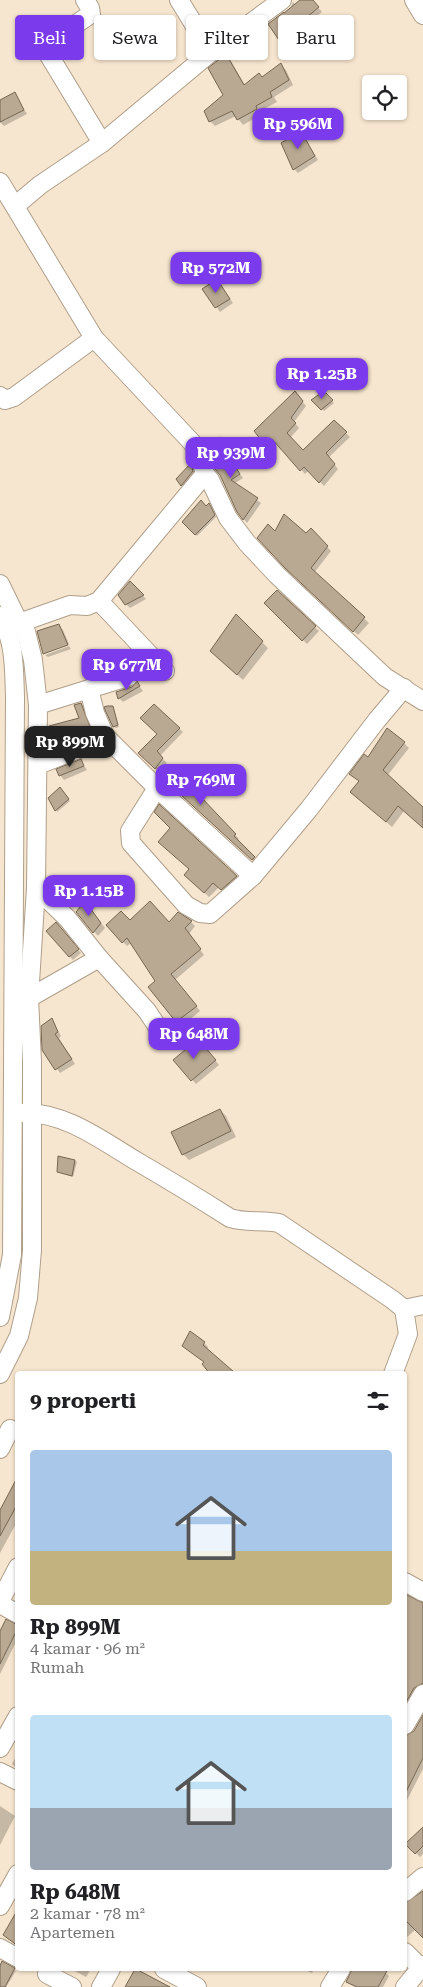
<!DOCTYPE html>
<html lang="id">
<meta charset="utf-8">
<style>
:root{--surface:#fff;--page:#f2f2f2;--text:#202124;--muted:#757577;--accent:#7c3aed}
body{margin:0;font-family:"Roboto Serif",serif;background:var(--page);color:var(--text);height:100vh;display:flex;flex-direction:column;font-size:19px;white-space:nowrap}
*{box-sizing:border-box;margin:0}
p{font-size:16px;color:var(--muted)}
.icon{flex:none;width:28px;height:28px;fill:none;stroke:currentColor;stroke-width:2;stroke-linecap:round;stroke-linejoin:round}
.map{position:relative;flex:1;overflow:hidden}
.panel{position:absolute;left:15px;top:1371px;width:392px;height:600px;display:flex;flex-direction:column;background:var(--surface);border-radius:5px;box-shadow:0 1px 4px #0004}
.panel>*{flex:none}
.banner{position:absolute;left:15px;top:15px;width:394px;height:45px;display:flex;gap:10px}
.buttons{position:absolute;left:362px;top:75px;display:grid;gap:10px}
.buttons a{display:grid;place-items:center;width:45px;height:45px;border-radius:5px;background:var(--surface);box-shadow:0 1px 4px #0004;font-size:25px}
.price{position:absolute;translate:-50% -42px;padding:0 11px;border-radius:10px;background:var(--accent);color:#fff;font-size:16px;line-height:32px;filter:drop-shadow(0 1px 2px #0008)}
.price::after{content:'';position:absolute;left:50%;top:30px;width:15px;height:11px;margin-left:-8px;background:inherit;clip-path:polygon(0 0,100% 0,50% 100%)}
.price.on{background:#222;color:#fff}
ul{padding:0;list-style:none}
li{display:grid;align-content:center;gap:10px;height:265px;padding:0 15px}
li span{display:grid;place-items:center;height:155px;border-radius:5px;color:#555}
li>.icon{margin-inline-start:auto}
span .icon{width:90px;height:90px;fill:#fffc;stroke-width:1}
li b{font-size:21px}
h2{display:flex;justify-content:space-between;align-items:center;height:60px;padding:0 15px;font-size:21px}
.pill{padding:0 18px;border-radius:5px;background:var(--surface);box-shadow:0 1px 4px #0004;font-size:18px;line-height:45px}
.pill.on{background:var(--accent);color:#fff}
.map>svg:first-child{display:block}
.shadow{fill:#0003}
.building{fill:#b9a993;stroke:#756752}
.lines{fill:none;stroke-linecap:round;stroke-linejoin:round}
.minor-casing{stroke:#af9f8a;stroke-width:20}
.minor{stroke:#fff;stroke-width:18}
</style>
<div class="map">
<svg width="423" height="1987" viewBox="0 0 423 1987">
<rect width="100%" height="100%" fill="#f7e6cf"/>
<!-- shadow -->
<g class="shadow">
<polygon points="302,0 312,0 322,12 298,32 304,42 290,52 269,24 290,9 293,2 296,5"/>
<polygon points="226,56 231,61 245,85 263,78 281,65 286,70 293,85 274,97 277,102 260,111 262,114 243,125 236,116 215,126 210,121 224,95"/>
<polygon points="14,93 27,114 4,126 0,122 0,101"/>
<polygon points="301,133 318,160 298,173 294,169"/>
<polygon points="220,285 233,303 220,312 204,289"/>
<polygon points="324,392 334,403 324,411 313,400"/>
<polygon points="298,396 306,406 294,422 299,428 290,438 303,452 334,422 350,437 329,457 338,469 324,486 309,470 305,474 277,442 270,448 255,431"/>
<polygon points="221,438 232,455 229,458 243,478 234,484 261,503 247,523 238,512"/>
<polygon points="191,464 194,468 197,476 186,489 177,479"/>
<polygon points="211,506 216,517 197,536 184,522"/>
<polygon points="275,533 306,535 321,540 331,551 314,573 369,623 358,635 291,572"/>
<polygon points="130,583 146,599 130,608 126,604"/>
<polygon points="277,591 319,631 307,644 266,603"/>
<polygon points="236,616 268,648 243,680 218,657"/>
<polygon points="59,626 63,630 69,644 45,652 45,654 44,653"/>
<polygon points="69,646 71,649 48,657 45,655"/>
<polygon points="137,683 143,691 123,702 119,698"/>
<polygon points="81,704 84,707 93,735 57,749 55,747 50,727 81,719"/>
<polygon points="154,706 183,732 160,756 167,763 165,765 204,800 203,801 239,839 236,841 257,862 256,863 163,777 140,753 159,734"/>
<polygon points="112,707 119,727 116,728 114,726"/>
<polygon points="404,743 409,748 387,776 423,807 423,827 404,811 392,827 351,792 360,781 368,759"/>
<polygon points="81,761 87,770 64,780 60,775"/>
<polygon points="62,790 70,801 57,812 56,810"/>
<polygon points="159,806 236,877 241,881 226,894 219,887 209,897 186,875 191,869 172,828"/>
<polygon points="89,907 105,928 98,936 77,912"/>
<polygon points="130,921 169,924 191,922 195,926 189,934 204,955 175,980 200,1011 182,1026 150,987 157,982 132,942 127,946 123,942"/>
<polygon points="59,927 81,953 73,960 48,931"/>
<polygon points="52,1020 61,1036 59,1038 75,1064 60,1073 43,1049"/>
<polygon points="202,1044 219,1065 196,1084 175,1060"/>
<polygon points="220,1110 226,1116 236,1137 189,1160 183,1154"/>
<polygon points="75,1161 77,1162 73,1177 58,1172"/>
<polygon points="204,1343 208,1347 207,1350 234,1374 212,1374 205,1362 188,1349"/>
<polygon points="18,1479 18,1520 0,1553 0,1512"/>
<polygon points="405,1595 423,1605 423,1689 405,1715"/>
<polygon points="18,1625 18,1638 0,1674 0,1634"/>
<polygon points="423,1718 423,1769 407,1800 405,1799 405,1737 415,1732"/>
<polygon points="18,1753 18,1769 12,1764"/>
<polygon points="0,1806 15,1816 0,1845"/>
<polygon points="423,1828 423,1854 420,1857 407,1844"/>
<polygon points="423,1892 423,1936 415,1930 405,1939 405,1905"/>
<polygon points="0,1963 16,1971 6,1987 0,1987"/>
<polygon points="71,1969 91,1969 86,1977"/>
<polygon points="302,1969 314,1969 312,1973"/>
<polygon points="352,1969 382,1969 389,1976 383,1987 356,1987 347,1982"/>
</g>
<!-- building -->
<g class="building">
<polygon points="300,0 313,0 319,7 294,28 301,38 285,49 268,24 284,12 284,13"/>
<polygon points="226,54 244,85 259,73 262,77 281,63 289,80 270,92 272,97 256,106 257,109 237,120 232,111 209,122 204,111 223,95 208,68"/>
<polygon points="15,92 24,110 0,122 0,100"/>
<polygon points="301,131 315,156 293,170 281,143"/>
<polygon points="217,279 230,299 215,308 202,289"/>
<polygon points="295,391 303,401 291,418 296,423 287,433 303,450 334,420 347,432 326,453 335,464 319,483 304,467 300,471 272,439 265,445 254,431"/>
<polygon points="324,391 333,400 321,410 311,400"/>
<polygon points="221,437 229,450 226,453 240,474 231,480 258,498 243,520 237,512 220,475 215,469 209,447"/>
<polygon points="191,463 193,471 181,486 176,479"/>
<polygon points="201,500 206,506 209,503 215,515 195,535 182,522"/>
<polygon points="284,514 306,533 311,528 328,546 311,568 365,617 353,632 285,568 257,538 268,524 275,531"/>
<polygon points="130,581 144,595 125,605 118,595"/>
<polygon points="277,590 316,626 302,641 264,603"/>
<polygon points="236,614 263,641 237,675 210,651"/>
<polygon points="59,624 68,645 43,654 37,631"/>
<polygon points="137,681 140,686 118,699 116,692 132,687"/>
<polygon points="81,703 92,732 54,747 49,726 79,718 74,705"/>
<polygon points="154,704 180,728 157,751 163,758 155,769 138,753 157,734 140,718"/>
<polygon points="107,706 113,706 118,725 113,727 105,710 104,707"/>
<polygon points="387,728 405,742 383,770 423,807 423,828 398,806 386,822 350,792 359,781 349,774 364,754 368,757"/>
<polygon points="81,759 84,766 59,776 56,769"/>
<polygon points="166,765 201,795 200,796 236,834 234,836 255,857 252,860 158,774"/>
<polygon points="60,787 69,799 55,811 48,798"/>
<polygon points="159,804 237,876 221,890 213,883 204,893 184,875 189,869 158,842 170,828 154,812"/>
<polygon points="85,901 101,923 93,933 76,912"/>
<polygon points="150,901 169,922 178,912 192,921 185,928 201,949 171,974 197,1006 176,1022 148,987 155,981 127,938 122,943 106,925 121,911 130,920"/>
<polygon points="56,922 79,949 69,957 46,931"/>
<polygon points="52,1018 58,1032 55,1034 72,1059 55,1070 42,1050 41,1026"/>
<polygon points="198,1039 216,1060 191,1081 173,1060"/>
<polygon points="220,1109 231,1131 182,1155 171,1132"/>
<polygon points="58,1156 75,1160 72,1176 57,1172"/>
<polygon points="190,1331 205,1342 203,1345 234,1372 232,1374 210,1374 202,1364 204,1362 182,1346"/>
<polygon points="18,1476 18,1503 0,1536 0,1510"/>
<polygon points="405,1594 423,1603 423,1683 414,1688 405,1704"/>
<polygon points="6,1619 18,1625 18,1628 0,1664 0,1631"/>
<polygon points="423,1715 423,1758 405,1794 405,1736 414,1731"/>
<polygon points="423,1827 423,1846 415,1854 405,1844"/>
<polygon points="423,1891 423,1938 405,1920 405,1903"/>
<polygon points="18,1909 18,1946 3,1935"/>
<polygon points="2,1961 15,1968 5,1987 0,1987 0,1966"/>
<polygon points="135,1969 136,1969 170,1987 125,1987"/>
<polygon points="352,1969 388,1969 378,1987 357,1987 346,1982"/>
</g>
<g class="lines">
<defs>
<g id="minor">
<polyline points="85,0 90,8 91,14 48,43 47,52 102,143"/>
<polyline points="179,0 211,52"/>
<polyline points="414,0 423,15"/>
<polyline points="0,182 94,338 198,449 205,474 210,480 228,518 247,543 277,575 385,677 423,701"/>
<polyline points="15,206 40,185 102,143 211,52 282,0"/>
<polyline points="0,396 5,400 14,397 94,338"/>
<polyline points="0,584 19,623 25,628 33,660 38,705 36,888 29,998 32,1061 32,1250 28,1298 19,1336 0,1374"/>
<polyline points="99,601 165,671"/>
<path d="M0,616C15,640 14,669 15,697L12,1255L0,1317"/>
<polyline points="19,623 70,605 87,606 99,601 205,474"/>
<polyline points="89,689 128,677"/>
<polyline points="105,736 157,788 253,876"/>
<polyline points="38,765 94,743 105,736 95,713 89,689 38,705"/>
<polyline points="157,788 130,831 131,843 186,905 200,913 210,914 253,876 309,809 377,720 404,688"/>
<polyline points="36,888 67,918 99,958 147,1011 163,1035"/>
<polyline points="29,998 99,958"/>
<path d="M23,1113C64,1111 104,1142 138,1162C169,1180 200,1199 230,1218C246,1223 262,1220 279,1223L393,1300L404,1309L408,1334L393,1374"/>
<polyline points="404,1309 423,1305"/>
<polyline points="0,1449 10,1429"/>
<polyline points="405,1582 423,1592"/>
<polyline points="0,1601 18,1567"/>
<polyline points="0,1604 18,1614"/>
<polyline points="405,1725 423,1694"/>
<polyline points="0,1748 18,1716"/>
<polyline points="0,1772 18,1781"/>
<polyline points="405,1892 423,1877"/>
<polyline points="0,1906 18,1874"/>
<polyline points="0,1948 18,1958"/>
<polyline points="405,1952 420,1967"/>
<polyline points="164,1969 197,1987"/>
<polyline points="47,1974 72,1987"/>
<polyline points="101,1987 111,1969"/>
<polyline points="330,1987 341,1969"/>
<polyline points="405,1987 423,1965"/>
</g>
</defs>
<!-- minor casing -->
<use href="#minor" class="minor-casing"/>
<!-- minor -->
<use href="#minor" class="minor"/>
</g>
</svg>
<div class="buttons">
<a><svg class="icon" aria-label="locate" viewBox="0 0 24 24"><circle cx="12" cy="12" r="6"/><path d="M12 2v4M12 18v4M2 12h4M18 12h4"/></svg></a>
</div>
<b class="price" style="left:298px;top:150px">Rp 596M</b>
<b class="price" style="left:216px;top:294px">Rp 572M</b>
<b class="price" style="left:322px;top:400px">Rp 1.25B</b>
<b class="price" style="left:231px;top:479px">Rp 939M</b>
<b class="price" style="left:127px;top:691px">Rp 677M</b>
<b class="price on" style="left:70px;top:768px">Rp 899M</b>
<b class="price" style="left:201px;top:806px">Rp 769M</b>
<b class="price" style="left:89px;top:917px">Rp 1.15B</b>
<b class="price" style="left:194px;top:1060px">Rp 648M</b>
<div class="banner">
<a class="pill on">Beli</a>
<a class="pill">Sewa</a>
<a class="pill">Filter</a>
<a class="pill">Baru</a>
</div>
<section class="panel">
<h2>9 properti<svg class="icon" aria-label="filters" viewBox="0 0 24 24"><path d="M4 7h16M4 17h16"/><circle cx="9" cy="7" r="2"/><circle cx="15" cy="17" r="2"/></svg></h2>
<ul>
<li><span style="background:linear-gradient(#a9c7e8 65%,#c2b280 0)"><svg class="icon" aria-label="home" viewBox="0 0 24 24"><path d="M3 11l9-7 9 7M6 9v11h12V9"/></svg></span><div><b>Rp 899M</b><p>4 kamar · 96 m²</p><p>Rumah</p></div></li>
<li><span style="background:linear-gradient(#bfe0f5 60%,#9aa5b1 0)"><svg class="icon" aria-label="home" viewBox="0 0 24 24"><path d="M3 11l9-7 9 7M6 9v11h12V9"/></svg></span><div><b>Rp 648M</b><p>2 kamar · 78 m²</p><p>Apartemen</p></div></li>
</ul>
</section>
</div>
